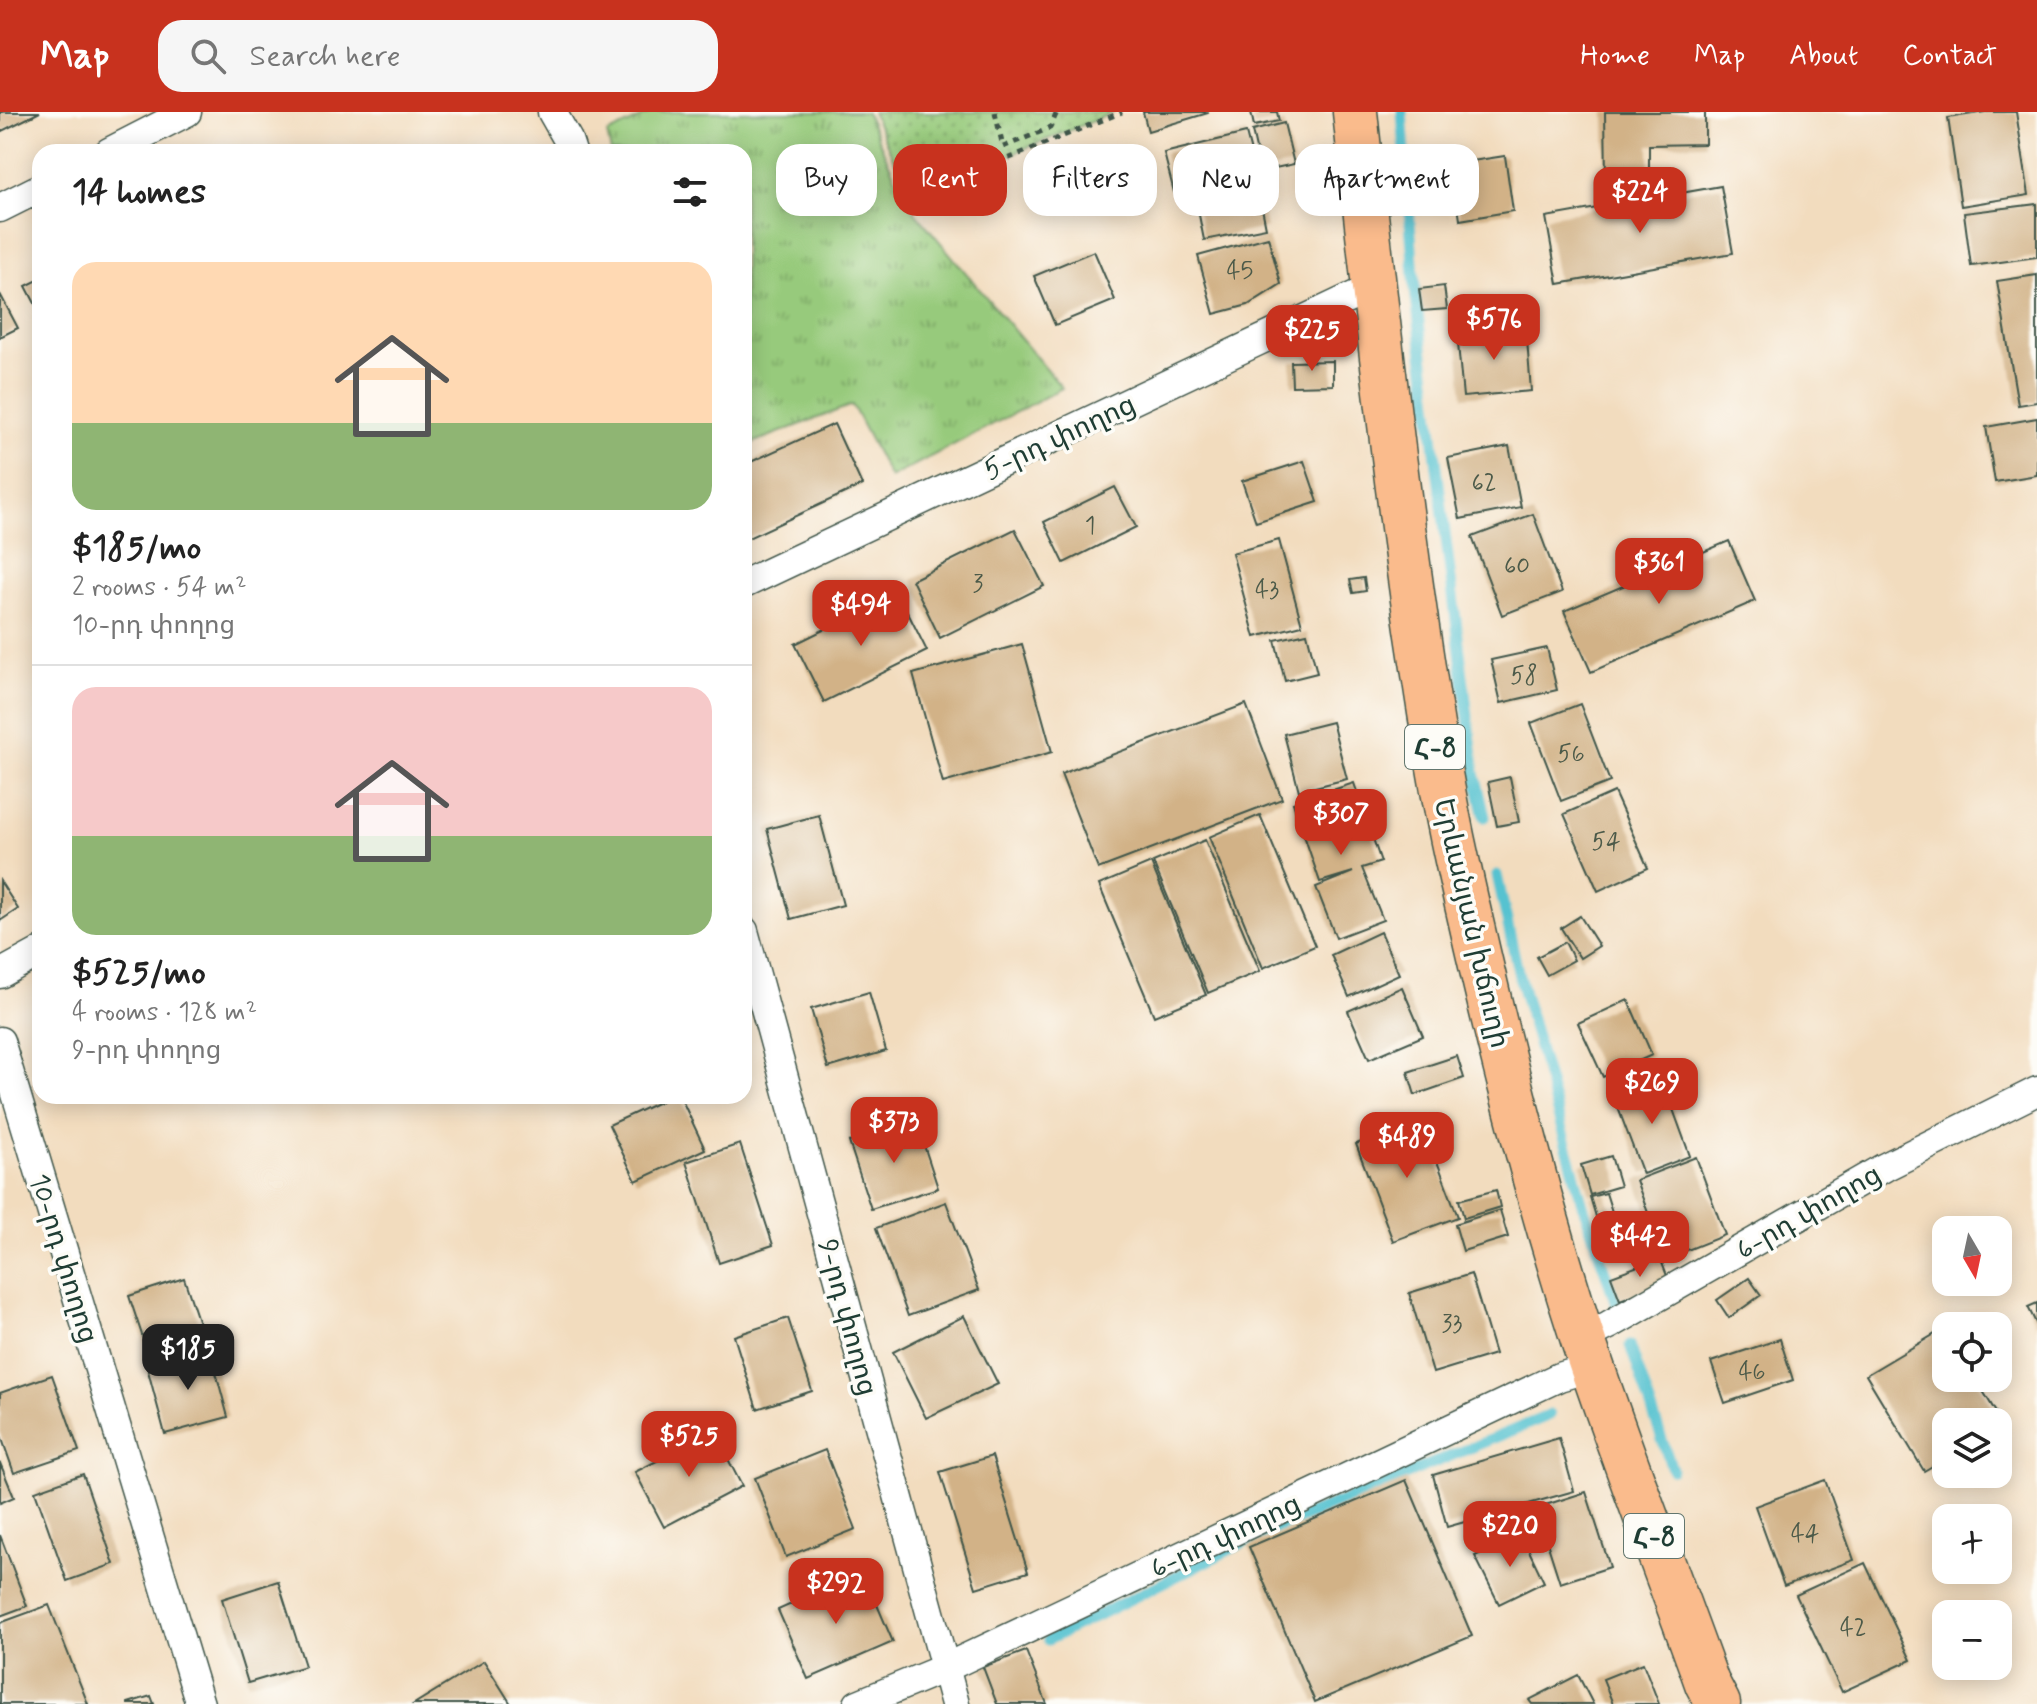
<!DOCTYPE html>
<meta charset="utf-8">
<style>
:root{--surface:#fff;--page:#f6f6f6;--text:#222;--muted:#767676;--line:#e0e0e0;--accent:#c8321e}
body{margin:0;font-family:Mynerve,"Noto Sans Armenian",sans-serif;background:var(--page);color:var(--text);height:100vh;display:flex;flex-direction:column;font-size:30px;white-space:nowrap}
*{box-sizing:border-box;margin:0}
p{font-size:26px;color:var(--muted)}
.icon{flex:none;width:44px;height:44px;fill:none;stroke:currentColor;stroke-width:2;stroke-linecap:round;stroke-linejoin:round}
.map{position:relative;flex:1;overflow:hidden}
.details{position:absolute;left:32px;top:32px;width:720px;height:960px;display:flex;flex-direction:column;background:var(--surface);border-radius:24px;box-shadow:0 4px 20px #0003}
.details>*{flex:none}
.hud{position:absolute;left:776px;top:32px;width:760px;height:72px;display:flex;gap:16px}
.needle{width:52px;rotate:171deg}
.buttons{position:absolute;left:1932px;top:1104px;display:grid;gap:16px}
.buttons a{display:grid;place-items:center;width:80px;height:80px;border-radius:16px;background:var(--surface);box-shadow:0 4px 20px #0003;font-size:40px}
.price{position:absolute;translate:-50% -68px;padding:0 18px;border-radius:16px;background:var(--accent);color:#fff;font-size:26px;line-height:52px;filter:drop-shadow(0 2px 4px #0008)}
.price::after{content:'';position:absolute;left:50%;top:48px;width:24px;height:18px;margin-left:-12px;background:inherit;clip-path:polygon(0 0,100% 0,50% 100%)}
.price.active{background:#222;color:#fff}
ul{padding:0;list-style:none}
li{display:grid;align-content:center;gap:16px;height:424px;padding:0 40px}
li+li{border-top:2px solid var(--line)}
li span{display:grid;place-items:center;height:248px;border-radius:24px;color:#555}
li>.icon{margin-inline-start:auto}
span .icon{width:144px;height:144px;fill:#fffc;stroke-width:1}
li b{font-size:34px}
h2{display:flex;justify-content:space-between;align-items:center;height:96px;padding:0 40px;font-size:34px}
.pill{padding:0 28px;border-radius:24px;background:var(--surface);box-shadow:0 4px 20px #0003;font-size:28px;line-height:72px}
.pill.active{background:var(--accent);color:#fff}
header{display:flex;align-items:center;gap:48px;box-sizing:border-box;height:112px;padding:0 40px;background:var(--accent);color:#fff}
header strong{font-size:38px}
nav{display:flex;gap:44px;margin-inline-start:auto;font-size:28px}
.search{width:560px;height:72px;background:var(--page);display:flex;align-items:center;gap:20px;box-sizing:border-box;padding:0 28px;border-radius:24px;color:var(--muted);font-size:30px}
.map>svg:first-child{display:block}
.grass{fill:url(#grass-dots);stroke:#5b8458;stroke-width:2}
.park{fill:url(#park-tufts);stroke:#5b8458;stroke-width:2}
.lines{fill:none;stroke-linecap:round;stroke-linejoin:round}
.stream{stroke:#56c2d0;stroke-width:11}
.building{fill:#d2b287}
.minor-casing{stroke:#3f5549;stroke-width:31}
.primary-casing{stroke:#3f5549;stroke-width:47}
.path{stroke:#3f5549;stroke-width:5;stroke-dasharray:6 6;stroke-linecap:butt}
.minor{stroke:#fff;stroke-width:28}
.primary{stroke:#fabb8c;stroke-width:44}
.labels{text-anchor:middle;stroke-width:7;stroke-linejoin:round;paint-order:stroke}
.number-label{font-size:24px;fill:#4c5a49}
.shield{fill:#fdfcf7;stroke:#62766e;stroke-width:2}
.shield-label{font-size:26px;font-weight:bold;fill:#1f3d34}
.street-label{font-size:28px;fill:#1f3d34;stroke:#fdfcf7}
</style>
<header>
<strong>Map</strong>
<div class="search"><svg class="icon" aria-label="search" viewBox="0 0 24 24"><circle cx="10" cy="10" r="6"/><path d="M15 15l6 6"/></svg>Search here</div>
<nav><a>Home</a><a>Map</a><a>About</a><a>Contact</a></nav>
</header>
<div class="map">
<svg width="2037" height="1592" viewBox="0 0 2037 1592">
<defs>
<pattern id="grass-dots" width="8" height="8" patternUnits="userSpaceOnUse" patternTransform="scale(2)"><rect width="8" height="8" fill="#97ca7b"/><path d="M2 2h.1M6 6h.1" fill="none" stroke="#7ba566" stroke-width="1.8" stroke-linecap="round"/></pattern>
<pattern id="park-tufts" width="24" height="20" patternUnits="userSpaceOnUse" patternTransform="scale(2)"><rect width="24" height="20" fill="#97ca7b"/><path d="M3 7l-1-3M5 7V3M7 7l1-3M15 17l-1-3M17 17v-4M19 17l1-3" fill="none" stroke="#7ba566"/></pattern>
</defs>
<rect width="100%" height="100%" fill="#fdfcf7"/>
<filter id="ink" filterUnits="userSpaceOnUse"><feTurbulence type="fractalNoise" baseFrequency=".0125" numOctaves="2"/><feDisplacementMap in="SourceGraphic" scale="16" xChannelSelector="R" yChannelSelector="G"/><feConvolveMatrix kernelMatrix="1 2 1 2 8 2 1 2 1" color-interpolation-filters="sRGB"/></filter>
<filter id="wash" filterUnits="userSpaceOnUse"><feTurbulence type="fractalNoise" baseFrequency=".006" numOctaves="4" result="noise"/><feDisplacementMap in="SourceGraphic" scale="32" xChannelSelector="R" yChannelSelector="G"/><feGaussianBlur stdDeviation="1.8" result="paint"/><feColorMatrix in="noise" values="0 0 0 0 0 0 0 0 0 0 0 0 0 0 0 0 0 1.4 0 .05"/><feComposite in="paint" operator="in"/></filter>
<g filter="url(#wash)">
<rect width="100%" height="100%" fill="#f2dcbe"/>
<!-- grass -->
<polygon class="grass" points="872,0 1115,0 910,83"/>
<!-- park -->
<polygon class="park" points="653,0 866,0 906,89 1062,276 890,366 852,293 744,334 744,40 611,40 607,22"/>
<g class="lines">
<!-- stream -->
<g class="stream">
<polyline points="1402,0 1415,178 1475,661 1485,705"/>
<polyline points="1497,763 1519,864 1583,1093 1618,1198"/>
<polyline points="1630,1233 1672,1357"/>
<polyline points="1048,1528 1259,1423 1550,1303"/>
</g>
</g>
<g id="blocks">
<!-- building -->
<g class="building">
<polygon points="0,0 40,0 0,20"/>
<polygon points="1143,0 1207,0 1208,1 1148,19"/>
<polygon points="1251,0 1277,0 1279,9 1254,14"/>
<polygon points="1605,0 1705,0 1705,32 1649,33 1649,65 1606,65"/>
<polygon points="1985,0 2016,0 2029,83 1961,94 1948,6"/>
<polygon points="1284,11 1294,52 1261,59 1252,19"/>
<polygon points="1246,21 1256,59 1174,80 1164,41"/>
<polygon points="1505,44 1513,99 1460,108 1452,52"/>
<polygon points="1256,66 1266,116 1204,128 1194,78"/>
<polygon points="1721,74 1733,141 1558,172 1546,105"/>
<polygon points="2037,92 2037,145 1971,154 1964,101"/>
<polygon points="1268,125 1281,172 1248,193 1214,202 1198,144"/>
<polygon points="1094,139 1115,188 1055,213 1034,164"/>
<polygon points="2037,163 2037,290 2018,293 1997,169"/>
<polygon points="40,167 40,201 26,174"/>
<polygon points="1444,174 1447,197 1422,199 1419,177"/>
<polygon points="0,182 18,216 0,225"/>
<polygon points="1526,215 1531,279 1463,285 1457,221"/>
<polygon points="1333,249 1333,273 1292,274 1291,250"/>
<polygon points="2037,306 2037,363 1995,370 1986,315"/>
<polygon points="834,312 862,373 744,428 744,353"/>
<polygon points="1509,334 1521,395 1460,407 1448,346"/>
<polygon points="1304,349 1318,390 1256,410 1242,369"/>
<polygon points="1115,375 1136,415 1064,451 1044,410"/>
<polygon points="1533,402 1562,480 1502,503 1472,425"/>
<polygon points="1015,417 1044,474 940,526 912,468"/>
<polygon points="1279,428 1302,513 1255,525 1232,441"/>
<polygon points="1729,429 1755,489 1591,560 1564,499"/>
<polygon points="1364,466 1366,479 1353,481 1350,468"/>
<polygon points="898,481 927,539 824,590 795,532"/>
<polygon points="1307,521 1317,561 1285,569 1275,528"/>
<polygon points="1022,532 1052,640 943,671 913,562"/>
<polygon points="1547,536 1557,578 1501,591 1491,548"/>
<polygon points="1246,592 1282,687 1098,757 1061,662"/>
<polygon points="1580,592 1610,670 1561,689 1531,611"/>
<polygon points="1332,610 1347,667 1299,679 1284,622"/>
<polygon points="1510,665 1519,710 1497,714 1488,670"/>
<polygon points="1354,671 1381,750 1362,756 1383,808 1336,826 1316,775 1353,760 1320,770 1293,691"/>
<polygon points="1614,680 1648,756 1598,779 1564,702"/>
<polygon points="819,703 843,793 791,807 767,717"/>
<polygon points="1260,703 1315,834 1263,856 1209,725"/>
<polygon points="1205,728 1260,859 1208,881 1153,750"/>
<polygon points="1151,751 1206,883 1154,904 1099,773"/>
<polygon points="0,769 18,797 0,809"/>
<polygon points="1580,804 1599,834 1580,846 1561,816"/>
<polygon points="1380,820 1399,862 1349,885 1331,843"/>
<polygon points="1565,830 1574,848 1547,863 1537,845"/>
<polygon points="1402,875 1423,924 1369,947 1348,899"/>
<polygon points="869,880 886,939 828,956 811,897"/>
<polygon points="1628,888 1652,943 1603,965 1578,911"/>
<polygon points="1457,944 1464,966 1415,983 1408,960"/>
<polygon points="1662,967 1690,1044 1643,1062 1614,985"/>
<polygon points="672,984 680,984 705,1037 636,1069 609,1013"/>
<polygon points="1421,1007 1458,1105 1393,1129 1356,1032"/>
<polygon points="916,1009 938,1076 871,1097 849,1030"/>
<polygon points="740,1032 773,1133 719,1151 686,1050"/>
<polygon points="1611,1044 1620,1074 1590,1083 1581,1053"/>
<polygon points="1696,1045 1725,1123 1665,1147 1636,1068"/>
<polygon points="1496,1078 1500,1095 1464,1106 1459,1088"/>
<polygon points="1606,1081 1613,1103 1597,1108 1590,1085"/>
<polygon points="946,1090 979,1178 908,1204 876,1116"/>
<polygon points="1500,1098 1508,1125 1463,1139 1455,1112"/>
<polygon points="1660,1146 1669,1169 1620,1188 1611,1164"/>
<polygon points="1471,1162 1495,1242 1433,1261 1409,1181"/>
<polygon points="184,1166 206,1232 151,1250 129,1184"/>
<polygon points="1749,1166 1761,1183 1729,1206 1717,1188"/>
<polygon points="2037,1191 2037,1213 2028,1195"/>
<polygon points="964,1204 998,1272 926,1306 893,1240"/>
<polygon points="788,1206 812,1279 757,1297 734,1224"/>
<polygon points="1945,1216 1946,1266 1975,1266 2003,1312 1998,1315 1998,1310 1946,1310 1946,1346 1924,1359 1866,1263"/>
<polygon points="1780,1227 1793,1268 1725,1291 1711,1250"/>
<polygon points="210,1238 228,1305 165,1322 147,1255"/>
<polygon points="52,1263 79,1339 14,1361 0,1321 0,1281"/>
<polygon points="714,1320 742,1374 664,1415 635,1360"/>
<polygon points="1559,1326 1574,1379 1447,1415 1433,1363"/>
<polygon points="825,1338 856,1417 786,1445 755,1366"/>
<polygon points="992,1344 1028,1460 976,1476 940,1360"/>
<polygon points="0,1351 14,1385 0,1391"/>
<polygon points="83,1362 114,1452 67,1469 35,1379"/>
<polygon points="1406,1368 1472,1524 1315,1590 1249,1435"/>
<polygon points="1825,1368 1854,1448 1784,1474 1755,1394"/>
<polygon points="1586,1380 1610,1455 1560,1471 1536,1396"/>
<polygon points="1521,1422 1544,1470 1499,1492 1475,1444"/>
<polygon points="0,1423 27,1494 0,1504"/>
<polygon points="1865,1451 1911,1548 1842,1580 1796,1483"/>
<polygon points="863,1460 893,1530 808,1567 778,1498"/>
<polygon points="278,1469 305,1554 248,1571 222,1487"/>
<polygon points="49,1493 88,1592 0,1592 0,1511"/>
<polygon points="1026,1539 1047,1592 997,1592 983,1555"/>
<polygon points="484,1549 511,1592 414,1592"/>
<polygon points="1643,1551 1659,1592 1613,1592 1603,1567"/>
<polygon points="1578,1563 1593,1592 1532,1592 1529,1588"/>
<polygon points="151,1584 154,1592 128,1592 128,1591"/>
</g>
</g>
</g>
<g filter="url(#ink)">
<use href="#blocks" fill-opacity="0" stroke="#3f5549" stroke-width="2"/>
<g class="lines">
<defs>
<g id="minor">
<polyline points="552,0 568,28 572,40"/>
<polyline points="109,40 187,0"/>
<polyline points="0,96 40,76"/>
<polyline points="744,472 1373,175"/>
<polyline points="744,819 955,1592"/>
<polyline points="0,862 40,840"/>
<polyline points="0,929 200,1592"/>
<polyline points="1583,1226 1609,1213 1885,1055 2037,979"/>
<polyline points="858,1592 945,1556 1559,1265 1593,1255"/>
</g>
<path id="primary" d="M1355,0C1373,172 1392,345 1417,516C1429,594 1440,672 1457,748C1493,910 1532,1071 1583,1228C1621,1343 1666,1457 1707,1571L1718,1592"/>
</defs>
<!-- minor casing -->
<use href="#minor" class="minor-casing"/>
<!-- primary casing -->
<use href="#primary" class="primary-casing"/>
<!-- path -->
<g class="path">
<polyline points="995,0 1003,35 1050,16 1057,0"/>
<polyline points="975,60 1122,0"/>
</g>
<!-- minor -->
<use href="#minor" class="minor"/>
<!-- primary -->
<use href="#primary" class="primary"/>
</g>
</g>
<g class="labels">
<!-- number labels -->
<g class="number-label">
<text x="1240" y="166">45</text>
<text x="1484" y="378">62</text>
<text x="1090" y="421">1</text>
<text x="1517" y="461">60</text>
<text x="978" y="479">3</text>
<text x="1267" y="485">43</text>
<text x="1524" y="571">58</text>
<text x="1571" y="649">56</text>
<text x="1606" y="737">54</text>
<text x="1452" y="1219">33</text>
<text x="1752" y="1267">46</text>
<text x="1805" y="1429">44</text>
<text x="1853" y="1523">42</text>
</g>
<!-- shield labels -->
<g class="shield">
<rect x="1405" y="613" width="60" height="44" rx="6"/>
<rect x="1624" y="1402" width="60" height="44" rx="6"/>
</g>
<g class="shield-label">
<text x="1435" y="644">Հ-8</text>
<text x="1654" y="1433">Հ-8</text>
</g>
<!-- street labels -->
<g class="street-label">
<text transform="translate(1059 324) rotate(-25)" y="10">5-րդ փողոց</text>
<text transform="translate(1473 811) rotate(77)" y="10">Երևանյան խճուղի</text>
<text transform="translate(1808 1099) rotate(-30)" y="10">6-րդ փողոց</text>
<text transform="translate(65 1146) rotate(73)" y="10">10-րդ փողոց</text>
<text transform="translate(849 1205) rotate(75)" y="10">9-րդ փողոց</text>
<text transform="translate(1225 1423) rotate(-25)" y="10">6-րդ փողոց</text>
</g>
</g>
</svg>
<div class="buttons">
<a><svg class="needle" viewBox="-14 -14 28 28"><path d="M0-13l5 13h-10z" fill="#e53935"/><path d="M0 13l5-13h-10z" fill="#767676"/></svg></a>
<a><svg class="icon" aria-label="locate" viewBox="0 0 24 24"><circle cx="12" cy="12" r="6"/><path d="M12 2v4M12 18v4M2 12h4M18 12h4"/></svg></a>
<a><svg class="icon" aria-label="layers" viewBox="0 0 24 24"><path d="M12 4l9 5-9 5-9-5zM3 14l9 5 9-5"/></svg></a>
<a>+</a>
<a>−</a>
</div>
<b class="price" style="left:1640px;top:123px">$224</b>
<b class="price" style="left:1494px;top:250px">$576</b>
<b class="price" style="left:1312px;top:261px">$225</b>
<b class="price" style="left:1659px;top:494px">$361</b>
<b class="price" style="left:861px;top:536px">$494</b>
<b class="price" style="left:1341px;top:745px">$307</b>
<b class="price" style="left:1652px;top:1014px">$269</b>
<b class="price" style="left:894px;top:1053px">$373</b>
<b class="price" style="left:1407px;top:1068px">$489</b>
<b class="price" style="left:1640px;top:1167px">$442</b>
<b class="price active" style="left:188px;top:1280px">$185</b>
<b class="price" style="left:689px;top:1367px">$525</b>
<b class="price" style="left:1510px;top:1457px">$220</b>
<b class="price" style="left:836px;top:1514px">$292</b>
<div class="hud">
<a class="pill">Buy</a>
<a class="pill active">Rent</a>
<a class="pill">Filters</a>
<a class="pill">New</a>
<a class="pill">Apartment</a>
</div>
<section class="details">
<h2>14 homes<svg class="icon" aria-label="filters" viewBox="0 0 24 24"><path d="M4 7h16M4 17h16"/><circle cx="9" cy="7" r="2"/><circle cx="15" cy="17" r="2"/></svg></h2>
<ul>
<li><span style="background:linear-gradient(#ffd9b3 65%,#8fb573 0)"><svg class="icon" aria-label="home" viewBox="0 0 24 24"><path d="M3 11l9-7 9 7M6 9v11h12V9"/></svg></span><div><b>$185/mo</b><p>2 rooms · 54 m²</p><p>10-րդ փողոց</p></div></li>
<li><span style="background:linear-gradient(#f6c9c9 60%,#8fb573 0)"><svg class="icon" aria-label="home" viewBox="0 0 24 24"><path d="M3 11l9-7 9 7M6 9v11h12V9"/></svg></span><div><b>$525/mo</b><p>4 rooms · 128 m²</p><p>9-րդ փողոց</p></div></li>
</ul>
</section>
</div>
